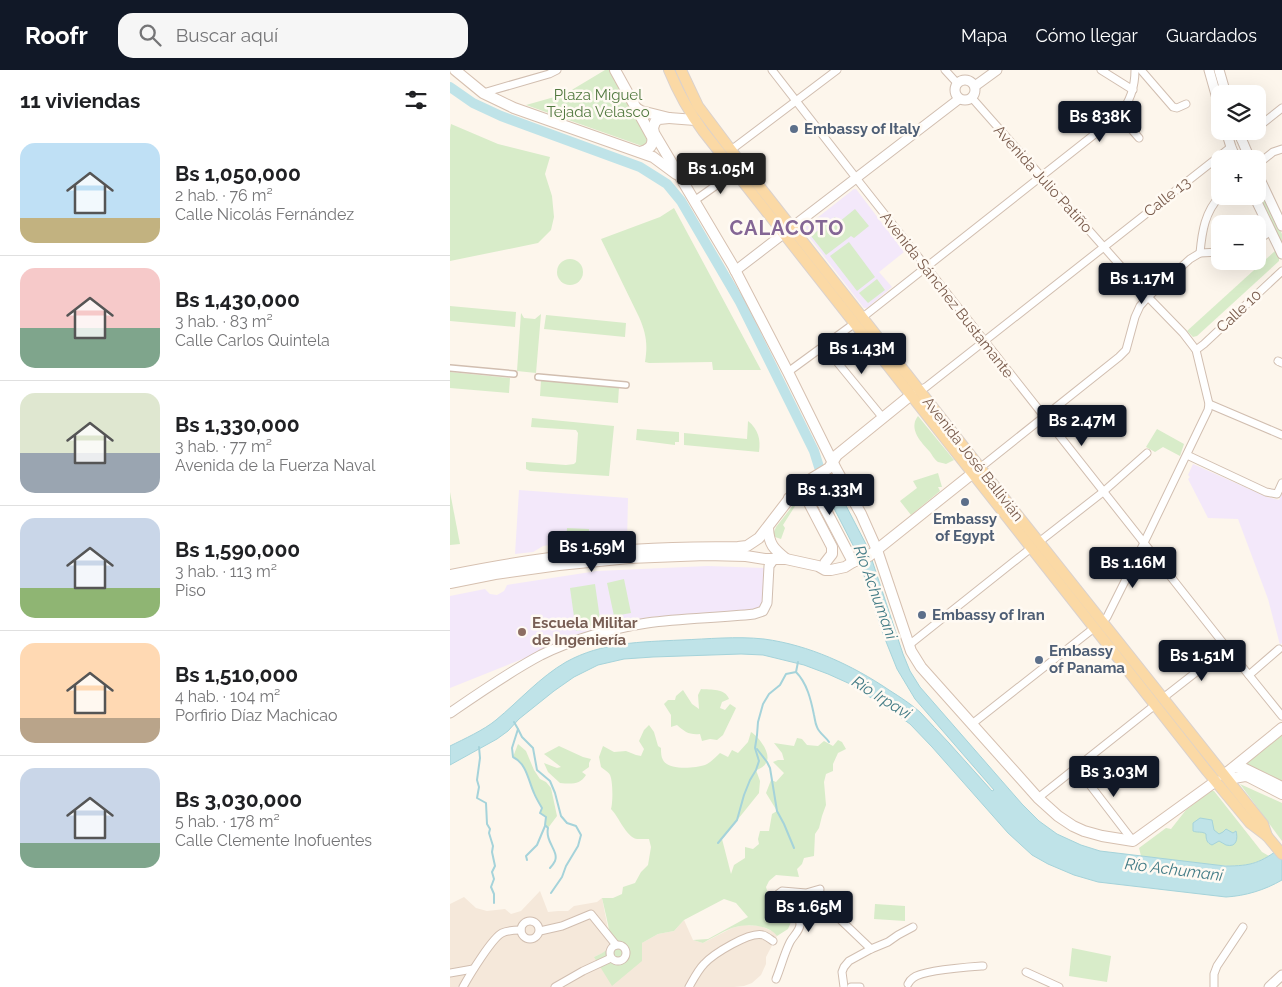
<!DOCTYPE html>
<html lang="es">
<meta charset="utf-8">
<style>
:root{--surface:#fff;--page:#f6f6f6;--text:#202124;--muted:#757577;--line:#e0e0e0;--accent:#111827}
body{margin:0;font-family:Raleway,sans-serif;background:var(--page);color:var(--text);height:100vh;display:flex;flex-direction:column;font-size:19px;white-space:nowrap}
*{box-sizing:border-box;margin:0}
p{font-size:16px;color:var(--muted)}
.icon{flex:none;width:28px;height:28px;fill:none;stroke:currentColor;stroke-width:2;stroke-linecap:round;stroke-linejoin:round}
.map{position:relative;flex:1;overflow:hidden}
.drawer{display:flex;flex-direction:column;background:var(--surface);width:450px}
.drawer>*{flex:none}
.controls{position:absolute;left:761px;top:15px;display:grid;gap:10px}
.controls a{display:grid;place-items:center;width:55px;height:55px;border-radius:10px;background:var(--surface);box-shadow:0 5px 20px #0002;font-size:25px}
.price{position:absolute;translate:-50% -42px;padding:0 11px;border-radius:5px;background:var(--accent);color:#fff;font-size:16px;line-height:32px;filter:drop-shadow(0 1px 2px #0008)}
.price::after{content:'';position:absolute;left:50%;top:30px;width:15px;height:11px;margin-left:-8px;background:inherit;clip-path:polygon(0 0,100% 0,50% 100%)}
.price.active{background:#222;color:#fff}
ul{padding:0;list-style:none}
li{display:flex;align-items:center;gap:15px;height:125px;padding:0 20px}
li+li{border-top:1px solid var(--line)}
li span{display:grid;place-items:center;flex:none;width:140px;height:100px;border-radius:15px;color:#555}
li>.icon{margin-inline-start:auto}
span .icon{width:60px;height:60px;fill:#fffc;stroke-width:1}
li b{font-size:21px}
h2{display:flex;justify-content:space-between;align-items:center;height:60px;padding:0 20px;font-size:21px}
header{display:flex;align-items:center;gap:30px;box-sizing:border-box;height:70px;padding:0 25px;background:var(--accent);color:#fff}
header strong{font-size:24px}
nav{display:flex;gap:28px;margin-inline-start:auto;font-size:18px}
.search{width:350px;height:45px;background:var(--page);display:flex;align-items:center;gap:12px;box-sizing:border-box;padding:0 18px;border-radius:15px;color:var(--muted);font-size:19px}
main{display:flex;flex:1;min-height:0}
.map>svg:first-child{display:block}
.residential{fill:#f5e8da}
.education{fill:#f3e8fa}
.green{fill:#d8ecc9}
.water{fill:#bfe3e8;stroke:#a5d3da}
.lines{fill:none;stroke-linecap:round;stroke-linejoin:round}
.stream{stroke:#a5d3da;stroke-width:2}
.river{stroke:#bfe3e8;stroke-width:10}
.pedestrian-casing{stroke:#d1beb0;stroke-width:8}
.minor-casing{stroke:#d1beb0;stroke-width:9}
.tertiary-casing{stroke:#d1beb0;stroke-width:11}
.secondary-casing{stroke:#d6c0b0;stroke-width:12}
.primary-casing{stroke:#dad1cd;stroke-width:12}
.pedestrian{stroke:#fff;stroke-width:5}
.minor{stroke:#fff;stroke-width:7}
.tertiary{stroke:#fff;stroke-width:9}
.secondary{stroke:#fff;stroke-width:10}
.primary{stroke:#fbd9a5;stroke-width:10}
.service-dot{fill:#5c6f8a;stroke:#fffaf3;stroke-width:2}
.education-dot{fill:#8d6e63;stroke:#fffaf3;stroke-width:2}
.labels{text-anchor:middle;stroke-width:5;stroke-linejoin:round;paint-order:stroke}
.park-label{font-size:15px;fill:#537a41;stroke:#fffaf3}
.service-label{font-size:15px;font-weight:bold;fill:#4e5e75;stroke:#fffaf3;text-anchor:start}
.street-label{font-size:15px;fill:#7a5c4d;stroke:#fffaf3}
.education-label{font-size:15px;font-weight:bold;fill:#785e54;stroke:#fffaf3;text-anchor:start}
.water-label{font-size:16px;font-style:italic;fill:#437c86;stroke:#fffaf3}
.district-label{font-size:20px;font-weight:bold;letter-spacing:1px;fill:#846695;stroke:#fffaf3}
</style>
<header>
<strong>Roofr</strong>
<div class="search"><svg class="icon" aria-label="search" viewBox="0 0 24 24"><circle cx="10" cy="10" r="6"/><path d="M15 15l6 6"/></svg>Buscar aquí</div>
<nav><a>Mapa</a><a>Cómo llegar</a><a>Guardados</a></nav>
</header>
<main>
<section class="drawer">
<h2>11 viviendas<svg class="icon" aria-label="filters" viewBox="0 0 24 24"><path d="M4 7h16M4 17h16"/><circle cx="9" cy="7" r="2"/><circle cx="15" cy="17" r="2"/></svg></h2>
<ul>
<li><span style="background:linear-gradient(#bfe0f5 75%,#c2b280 0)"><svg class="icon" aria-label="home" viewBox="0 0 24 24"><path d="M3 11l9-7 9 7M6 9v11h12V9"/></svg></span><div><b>Bs 1,050,000</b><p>2 hab. · 76 m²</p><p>Calle Nicolás Fernández</p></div></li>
<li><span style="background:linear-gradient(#f6c9c9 60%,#7fa58c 0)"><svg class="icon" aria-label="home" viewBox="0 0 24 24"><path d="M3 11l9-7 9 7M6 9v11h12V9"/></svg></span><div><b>Bs 1,430,000</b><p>3 hab. · 83 m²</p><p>Calle Carlos Quintela</p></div></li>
<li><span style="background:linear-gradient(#dfe7d0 60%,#9aa5b1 0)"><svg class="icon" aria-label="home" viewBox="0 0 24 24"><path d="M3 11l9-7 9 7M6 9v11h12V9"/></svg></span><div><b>Bs 1,330,000</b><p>3 hab. · 77 m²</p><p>Avenida de la Fuerza Naval</p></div></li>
<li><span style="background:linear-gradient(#c9d6e8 70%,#8fb573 0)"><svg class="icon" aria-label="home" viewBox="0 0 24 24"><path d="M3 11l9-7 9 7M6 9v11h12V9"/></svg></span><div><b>Bs 1,590,000</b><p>3 hab. · 113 m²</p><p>Piso</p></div></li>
<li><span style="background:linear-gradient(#ffd9b3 75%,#b9a48a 0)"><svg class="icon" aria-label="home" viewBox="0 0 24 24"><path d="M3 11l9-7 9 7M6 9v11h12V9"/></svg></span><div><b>Bs 1,510,000</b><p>4 hab. · 104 m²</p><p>Porfirio Díaz Machicao</p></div></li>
<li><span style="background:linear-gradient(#c9d6e8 75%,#7fa58c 0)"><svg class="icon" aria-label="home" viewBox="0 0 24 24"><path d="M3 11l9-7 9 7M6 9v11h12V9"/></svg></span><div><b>Bs 3,030,000</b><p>5 hab. · 178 m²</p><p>Calle Clemente Inofuentes</p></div></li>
</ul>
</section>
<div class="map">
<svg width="832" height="917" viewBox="0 0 832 917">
<rect width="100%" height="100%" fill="#fdf6ec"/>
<!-- residential -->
<polygon class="residential" points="90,821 98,842 108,841 118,841 124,836 147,832 152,828 159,864 160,875 155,882 144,887 192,873 208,864 224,861 234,850 243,870 253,873 282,858 294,855 311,856 324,862 327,866 316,887 316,894 311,905 302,913 294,916 284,917 0,917 0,834 14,827 26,838 37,841 55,839 61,844 71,841"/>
<!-- education -->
<g class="education">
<polygon points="404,119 406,119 454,182 429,202 442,217 417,238 414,238 353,159"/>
<polygon points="743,394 817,427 829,430 832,423 832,573 830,575 818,529 788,449 758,448 738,409 740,407 738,405"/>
<polygon points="69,420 178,428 177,474 117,477 105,474 93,476 83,482 65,484"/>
<polygon points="258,496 315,498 314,534 310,539 302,541 199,547 180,551 125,568 0,618 0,526 35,519 40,524 47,525 54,521 57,515 147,501"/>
</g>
<!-- green -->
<g class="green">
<polygon points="155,0 161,0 175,26 173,26 198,70 198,72 194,75 192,76 76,35 115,24"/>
<polygon points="1,54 48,74 100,87 95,104 102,126 104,147 101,160 88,173 0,191 0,60"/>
<polygon points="808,112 832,164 832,175 808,124"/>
<path d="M224,138L311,300H263L262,292L199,293L195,292C198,274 196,263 189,247L151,169L210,147Z"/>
<polygon points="405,139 419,156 404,168 401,166 376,185 361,166 382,149 385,147 389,152"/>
<polygon points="399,172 425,207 407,221 380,186"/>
<polygon points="825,181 829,188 829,191 747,266 743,267 737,261"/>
<circle cx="120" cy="202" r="13"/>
<polygon points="427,209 435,220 418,233 409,223"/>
<polygon points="0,236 66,242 65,257 0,251"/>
<polygon points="71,243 74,248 85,249 91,244 86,303 67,301"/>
<polygon points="96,245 176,253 175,267 94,259"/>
<polygon points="0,302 60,308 59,323 0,318"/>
<polygon points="91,310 169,317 168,333 90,326"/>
<path d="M468,346L504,390L496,394C494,393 491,393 488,392C485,390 482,385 480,382C471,372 458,359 468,346Z"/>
<polygon points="82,348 164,356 159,406 80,401 76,399 76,392 116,395 124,394 126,392 128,363 126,360 81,357"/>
<path d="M298,351C308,359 311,369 309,382L234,375V363L297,369Z"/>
<polygon points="187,359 229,362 229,372 225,372 225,375 186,370"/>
<polygon points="707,359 734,374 730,386 713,377 705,382 696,377"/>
<polygon points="488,403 492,417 488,417 490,421 461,445 450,431 467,418 463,411"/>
<polygon points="0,422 10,474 0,475"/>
<polygon points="347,433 333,455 335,458 331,469 325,467 323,464 326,457 344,434"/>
<polygon points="117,458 139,459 138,472 116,471"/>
<polygon points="174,509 181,543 164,546 157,513"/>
<polygon points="145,514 151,556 126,561 120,518"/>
<path d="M251,619C261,620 275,618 279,629L272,632L270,638L275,640L280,634L286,638L273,665L267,670L260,669L252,671L250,664C239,665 235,662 227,655L221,657V645L214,634L218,630H225L226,626L233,620L242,634L249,639L248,625Z"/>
<path d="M199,655L204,662L208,676L211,678C211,682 211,687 213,690C219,701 245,698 255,695C260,693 266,687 270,683L278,687L282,680L288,683L298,672L301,662C309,667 322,684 316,693C314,697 309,699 306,700L310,711L309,723L272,769L281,804L284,795L295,788V777L303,779L309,774L308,769L310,761H319L322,744L327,741L316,723L321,710L326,712L334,703L323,692L328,690H334L332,683L324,673L344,676L347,668L352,669L357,675L368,676L374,671L383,676L388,670L392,672L396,679L388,683L383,694V701L376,704L374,712L376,735L372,746L369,758L365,764L364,786L354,788L352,794L347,799L349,807L326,805L319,811L316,817C318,824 321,832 326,836C332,842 338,844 341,852L338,859L327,866C318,854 295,853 282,858C272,862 262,868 253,873L243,870L258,869L298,847L286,833L274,829L234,850L224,861L208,864L192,873V891L162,916L144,887C150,884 157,882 160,875C162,867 154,837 152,828H163L172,824L173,817L185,813L191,802L198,795L201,777L199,769C195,769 191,769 187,769C176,767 169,747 161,739C163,733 163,711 160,705C159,702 154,700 151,697L149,687L153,676L164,682L176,681L186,685L191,686L194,679L189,671L194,660Z"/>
<polygon points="832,662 832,712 797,695 797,691"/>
<path d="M68,674L76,681L84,700L90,709L96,712L101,718L107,746L98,758L95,755L96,747L90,743L92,738C89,733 86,728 84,723C78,710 77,694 63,687Z"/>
<path d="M109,676L133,687L141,689L139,693V697L132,702L136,705C130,715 121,714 110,713L98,702L94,693L107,698L111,697L94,684Z"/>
<polygon points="790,714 832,733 832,771"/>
<path d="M761,721H764L812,782L819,786C795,801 768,795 741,792C724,790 707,788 691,786L689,778L716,758L721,759L736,740Z"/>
<polygon points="425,834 455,836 455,851 424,849"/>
<polygon points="622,878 661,886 657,912 619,906"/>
</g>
<!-- water -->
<g class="water">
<path d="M380,405L418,478L453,584L460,601L470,617L572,734L589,751L607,764L631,775L650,781L775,796C802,796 810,793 832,777V810C815,820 795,826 776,827L648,812L624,805L598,794L582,785L558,763L482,677L460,654L446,644L398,613L378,604L354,595L313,585L291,584L203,587L174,589L148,595L124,607L104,621L69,649L58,661L47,669L0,695V676C14,669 34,660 46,650C69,631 90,607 116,592C152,572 191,572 231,570C258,569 286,566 314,569C359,575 402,595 439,620C450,627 461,634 470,642C480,652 489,663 499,673C513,689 528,705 542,721L544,720L465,629L447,599L433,564L406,481L370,411Z"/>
<path d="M750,748L762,750L764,760L769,764L773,762L776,759L783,763L786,761C788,768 787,778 776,775C774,774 771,772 769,771L762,775C757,773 756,770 756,764C752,761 747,763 743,761V753Z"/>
</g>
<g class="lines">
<!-- stream -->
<g class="stream">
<polyline points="0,19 3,20"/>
<path d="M346,602C357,613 361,630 364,645C365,649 365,653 367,657C369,663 375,666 379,672"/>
<path d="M64,652L68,659L62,678L63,687C77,694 78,710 84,723C86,728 89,733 92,738L90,743L96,747L95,755L98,758C95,772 109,781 105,791C104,793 102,796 100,798"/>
<polyline points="68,659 72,667 83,678 87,700 100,711 105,723 111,746 117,753 126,756 131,765 128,776 116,796 112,807 101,823"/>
<polyline points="29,677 30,688 27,710 29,717 27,728 36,733 37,754 40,759 39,763 43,776 42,782 45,796 42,802 44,809 41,817 44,824 44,833"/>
<polyline points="307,679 317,692 320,698 327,741 334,754 344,778"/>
<polyline points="268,773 287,750 294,725 300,710 306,700 309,691 305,678 307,665 308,652 313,634 319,624 330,615 336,604 346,602 348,592"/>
<polyline points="77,790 76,786 87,775 95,756"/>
</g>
<!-- river -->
<polyline class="river" points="0,17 23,33 51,46 190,97 217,114 231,131 290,232 364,381 369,397 381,420"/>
<defs>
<g id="pedestrian">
<polyline points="0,298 64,304"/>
<polyline points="88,307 176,315"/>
</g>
<g id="minor">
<polyline points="322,0 403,104"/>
<polyline points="495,0 507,13"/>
<polyline points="651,0 683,20"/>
<polyline points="691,0 723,37 727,38 736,34"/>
<polyline points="33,23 99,4 107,0"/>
<polyline points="522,28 698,227 733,263 746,280 759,334 758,340 690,481 657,547 652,552"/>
<polyline points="669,45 689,68"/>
<polyline points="808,57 832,38"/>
<polyline points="791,70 801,61"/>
<polyline points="281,80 387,0"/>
<polyline points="808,94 823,82 832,79"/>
<polyline points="406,108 777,578 832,646"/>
<polyline points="244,131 285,102"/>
<polyline points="808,170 821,161"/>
<path d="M750,183C752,161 755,142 770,126"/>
<path d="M413,247L669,45C680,32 685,17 685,0"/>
<polyline points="374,276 433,348"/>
<polyline points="746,280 754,274 832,201"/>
<polyline points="828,291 832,293"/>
<polyline points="338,302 405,253"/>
<polyline points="470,320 476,317 781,77"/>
<polyline points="759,334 832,365"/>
<polyline points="737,385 816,422 827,424 832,413"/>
<polyline points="531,397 669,287 676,280 685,247 690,236 698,227 740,189 750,183 770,182"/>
<polyline points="589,472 653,422 697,383"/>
<polyline points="459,575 581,478"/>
<polyline points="799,605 829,579"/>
<polyline points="713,628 777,578"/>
<polyline points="522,654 644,558"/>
<polyline points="627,698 683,771"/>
<polyline points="588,728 705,635"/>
<circle cx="80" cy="860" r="9"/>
<polyline points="90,861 112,856 141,844 166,875"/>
<circle cx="168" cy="883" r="8"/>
<polyline points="576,902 609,917"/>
<polyline points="0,903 23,899"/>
<path d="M326,909C331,897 334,884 340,872C343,866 349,862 350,855C350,851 348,847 345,844C339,838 329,833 328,824L332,821L356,823L370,819L369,828L375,835L421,879"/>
<path d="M458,914C459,912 460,910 463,908C473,900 519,897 533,896"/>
<path d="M13,917C19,906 42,868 52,863C58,860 65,860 71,860"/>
<polyline points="105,917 133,901 161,888"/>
<path d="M239,917C243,910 248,900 254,894C263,884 300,861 313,865C317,866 321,870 323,871"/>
<polyline points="394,917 392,902 394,897 399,891 421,879 438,872 448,865 463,857"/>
<polyline points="401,917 410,917"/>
<polyline points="764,917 764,904 767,896 793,857"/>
</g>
<g id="tertiary">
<polyline points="759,0 770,39"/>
<polyline points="769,0 776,24"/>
<circle cx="515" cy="20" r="10"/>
<polyline points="525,16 547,0"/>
<polyline points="776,61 781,77 786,89"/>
<polyline points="788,61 800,89"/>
<polyline points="808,105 832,156"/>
<polyline points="804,126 832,184"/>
<polyline points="285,201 509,29"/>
<path d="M0,643C29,623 59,602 91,585C121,570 163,558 197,553C232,548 268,548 304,544L313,541L317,533L319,496L324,489"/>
<polyline points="819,917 832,905"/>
</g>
<g id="secondary">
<polyline points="5,0 33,23 64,38 203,87 226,104"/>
<path d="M165,0L202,67C204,76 198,80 190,82"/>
<polyline points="186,38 191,41 219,48 245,50"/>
<polyline points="219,48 209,49 205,52 203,58 204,63 283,196 338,302 386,399 411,444 427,480 461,581 471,597 588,728 608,746 623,756 634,761 652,766 683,771 766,711"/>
<polyline points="360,410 403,492"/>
<path d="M339,428C346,426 352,424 358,431L382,477V484L375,493"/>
<path d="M318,458C319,475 324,479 336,489"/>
<path d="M0,505C45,496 90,488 136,484C186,478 237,477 288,477L297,476L309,468L346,420L351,415L379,398L387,385L461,325"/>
<polyline points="0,513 45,504 109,495 179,488 256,485 296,486 315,489 336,489 368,496 375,500 381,500 395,497 403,492 419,486 523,403"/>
<polyline points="785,697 793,698 832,717"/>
<polyline points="774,705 832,658"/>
<polyline points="774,705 784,708 795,706 799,707 832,724"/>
</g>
<g id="primary">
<path d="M219,0C228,22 239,42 253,61L757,701L800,753L817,766L832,784"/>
<polyline points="231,0 248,36 281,80 554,428 813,754 817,766"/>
</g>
</defs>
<!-- pedestrian casing -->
<use href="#pedestrian" class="pedestrian-casing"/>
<!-- minor casing -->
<use href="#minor" class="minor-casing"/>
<!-- tertiary casing -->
<use href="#tertiary" class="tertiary-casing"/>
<!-- secondary casing -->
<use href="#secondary" class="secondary-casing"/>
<!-- primary casing -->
<use href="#primary" class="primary-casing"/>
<!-- pedestrian -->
<use href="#pedestrian" class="pedestrian"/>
<!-- minor -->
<use href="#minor" class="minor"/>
<!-- tertiary -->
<use href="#tertiary" class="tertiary"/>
<!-- secondary -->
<use href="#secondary" class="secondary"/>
<!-- primary -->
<use href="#primary" class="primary"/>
</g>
<!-- markers -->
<g class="service-dot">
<circle cx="344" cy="59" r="5"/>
<circle cx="515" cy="432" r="5"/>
<circle cx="472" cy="545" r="5"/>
<circle cx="589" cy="590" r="5"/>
</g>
<circle class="education-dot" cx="72" cy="562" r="5"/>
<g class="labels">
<!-- park labels -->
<g class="park-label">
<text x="148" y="30">Plaza Miguel<tspan x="148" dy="17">Tejada Velasco</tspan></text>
</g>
<!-- service labels -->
<g class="service-label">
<text x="354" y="64">Embassy of Italy</text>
<text x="515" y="454" text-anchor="middle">Embassy<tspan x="515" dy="17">of Egypt</tspan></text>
<text x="482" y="550">Embassy of Iran</text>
<text x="599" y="586">Embassy<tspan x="599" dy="17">of Panama</tspan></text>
</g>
<!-- street labels -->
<g class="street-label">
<text transform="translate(593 109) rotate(48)" y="5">Avenida Julio Patiño</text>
<text transform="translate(717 127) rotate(-38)" y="5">Calle 13</text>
<text transform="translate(497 225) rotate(52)" y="5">Avenida Sánchez Bustamante</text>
<text transform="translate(789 241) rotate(-43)" y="5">Calle 10</text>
<text transform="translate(523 389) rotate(52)" y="5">Avenida José Ballivián</text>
</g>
<!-- education labels -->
<g class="education-label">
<text x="82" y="558">Escuela Militar<tspan x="82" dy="17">de Ingeniería</tspan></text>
</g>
<!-- water labels -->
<g class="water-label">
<text transform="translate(426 522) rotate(70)" y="6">Río Achumani</text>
<text transform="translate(432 627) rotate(32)" y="6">Río Irpavi</text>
<text transform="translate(724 799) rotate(7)" y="6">Río Achumani</text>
</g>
<!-- district labels -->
<g class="district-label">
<text x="337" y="165">CALACOTO</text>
</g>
</g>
</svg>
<div class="controls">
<a><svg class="icon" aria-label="layers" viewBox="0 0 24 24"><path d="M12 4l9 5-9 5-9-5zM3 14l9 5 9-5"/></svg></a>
<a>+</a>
<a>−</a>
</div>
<b class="price" style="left:650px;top:73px">Bs 838K</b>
<b class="price active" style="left:271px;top:125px">Bs 1.05M</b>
<b class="price" style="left:692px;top:235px">Bs 1.17M</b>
<b class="price" style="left:412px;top:305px">Bs 1.43M</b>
<b class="price" style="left:632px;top:377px">Bs 2.47M</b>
<b class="price" style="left:380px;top:446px">Bs 1.33M</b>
<b class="price" style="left:142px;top:503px">Bs 1.59M</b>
<b class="price" style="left:683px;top:519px">Bs 1.16M</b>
<b class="price" style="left:752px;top:612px">Bs 1.51M</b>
<b class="price" style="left:664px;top:728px">Bs 3.03M</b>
<b class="price" style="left:359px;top:863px">Bs 1.65M</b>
</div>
</main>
